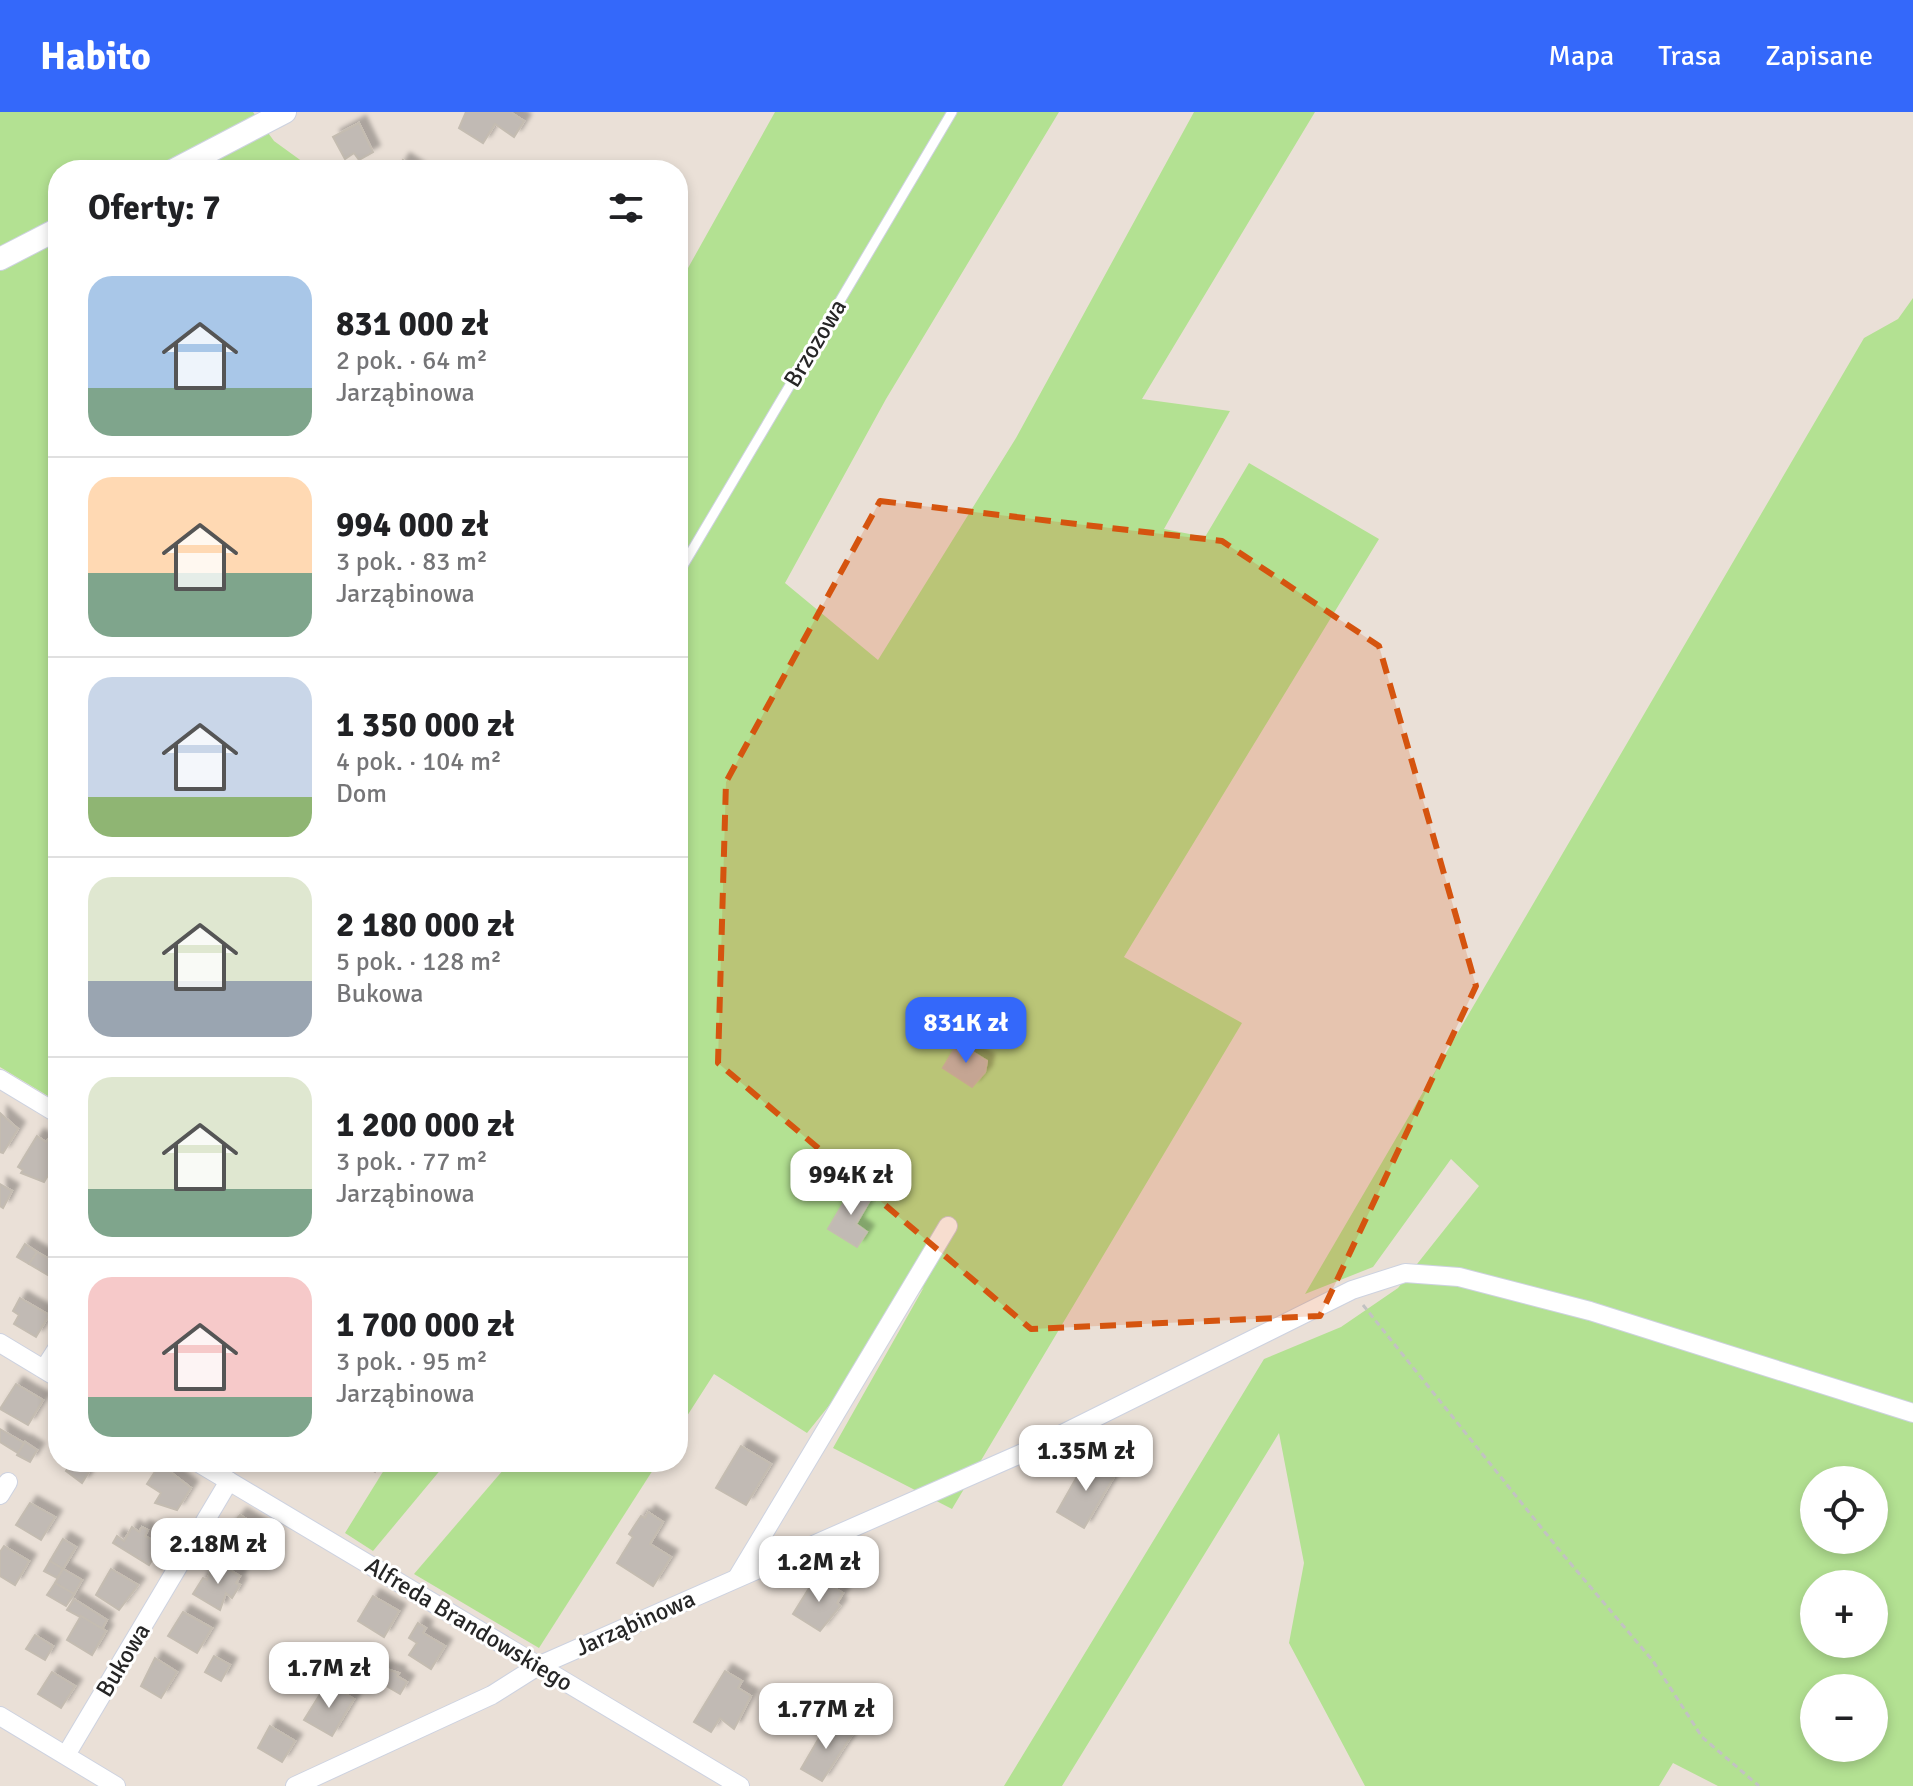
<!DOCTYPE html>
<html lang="pl">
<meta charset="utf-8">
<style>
:root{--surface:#fff;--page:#f2f2f2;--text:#202124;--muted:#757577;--line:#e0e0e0;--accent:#3468fa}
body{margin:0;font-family:Signika,sans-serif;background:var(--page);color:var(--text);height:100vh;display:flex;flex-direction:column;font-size:30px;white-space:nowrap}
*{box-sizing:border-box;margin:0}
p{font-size:26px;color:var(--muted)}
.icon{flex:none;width:44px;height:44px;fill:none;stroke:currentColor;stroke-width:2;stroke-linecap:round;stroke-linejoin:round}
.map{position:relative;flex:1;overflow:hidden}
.side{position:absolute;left:48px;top:48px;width:640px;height:1312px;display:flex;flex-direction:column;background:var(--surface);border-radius:32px;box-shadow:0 4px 12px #0003}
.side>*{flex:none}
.tools{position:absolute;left:1800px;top:1354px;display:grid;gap:16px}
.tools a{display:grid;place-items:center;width:88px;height:88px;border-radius:50%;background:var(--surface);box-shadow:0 4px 12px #0003;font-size:40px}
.price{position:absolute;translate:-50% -68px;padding:0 18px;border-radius:16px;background:#fff;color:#222;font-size:26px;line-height:52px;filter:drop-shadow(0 2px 4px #0008)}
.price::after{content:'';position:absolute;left:50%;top:48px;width:24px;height:18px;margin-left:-12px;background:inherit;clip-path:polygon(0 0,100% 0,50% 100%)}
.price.on{background:var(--accent);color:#fff}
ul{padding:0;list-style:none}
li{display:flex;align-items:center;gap:24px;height:200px;padding:0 40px}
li+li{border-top:2px solid var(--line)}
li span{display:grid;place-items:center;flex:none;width:224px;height:160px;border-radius:24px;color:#555}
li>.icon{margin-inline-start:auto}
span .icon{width:96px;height:96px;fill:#fffc;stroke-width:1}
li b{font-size:34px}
h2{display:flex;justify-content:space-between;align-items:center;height:96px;padding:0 40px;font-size:34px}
header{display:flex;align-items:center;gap:48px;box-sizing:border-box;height:112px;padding:0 40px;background:var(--accent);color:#fff}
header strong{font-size:38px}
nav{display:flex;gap:44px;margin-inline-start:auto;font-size:28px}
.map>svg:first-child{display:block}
.green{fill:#b3e192;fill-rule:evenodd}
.building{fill:#c1bab4;stroke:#c4bcb1;stroke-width:2;filter:url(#shadow)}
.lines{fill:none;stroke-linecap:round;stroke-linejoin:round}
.service-casing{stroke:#cdd2e0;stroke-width:11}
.minor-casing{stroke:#cdd2e0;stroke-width:20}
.tertiary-casing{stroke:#cdd2e0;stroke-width:24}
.path{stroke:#c2c2c2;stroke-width:3;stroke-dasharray:6 4;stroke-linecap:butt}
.service{stroke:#fff;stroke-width:9}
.minor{stroke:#fff;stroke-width:18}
.tertiary{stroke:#fff;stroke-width:22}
.marked{fill:#d5540f;fill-opacity:0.2;stroke:#d5540f;stroke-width:6;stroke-dasharray:16 10;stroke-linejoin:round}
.labels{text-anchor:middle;stroke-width:6;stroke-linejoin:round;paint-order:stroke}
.street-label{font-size:24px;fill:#262626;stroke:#fff}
</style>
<header>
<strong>Habito</strong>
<nav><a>Mapa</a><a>Trasa</a><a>Zapisane</a></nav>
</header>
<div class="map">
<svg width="1913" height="1674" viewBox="0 0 1913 1674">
<defs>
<filter id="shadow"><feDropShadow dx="7" dy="-7" stdDeviation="2" flood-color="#0004"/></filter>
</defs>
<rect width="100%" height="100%" fill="#eae0d7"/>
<!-- green -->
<g class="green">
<polygon points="0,0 253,0 274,29 314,58 58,58 58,990 0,955"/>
<polygon points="775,0 1059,0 886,287 785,471 878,548 1016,326 1194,0 1315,0 1142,287 1230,299 1164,417 1205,425 1249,351 1379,427 1124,845 1242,911 952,1397 833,1336 924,1175 807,1321 714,1262 678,1318 678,892 688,875 678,865 678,174"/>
<path d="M1913,186V1674H1718L1673,1651L1659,1674H1365L1289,1531L1304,1451L1279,1321L1062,1674H1004L1264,1247L1341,1215L1398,1176L1479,1074L1451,1047L1373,1155L1305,1182L1864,226L1898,207ZM1814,1368H1874V1428H1814ZM1814,1472H1874V1532H1814ZM1814,1576H1874V1636H1814Z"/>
<polygon points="389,1350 447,1350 373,1439 345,1421"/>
<polygon points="510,1350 658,1350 539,1536 414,1462"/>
</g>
<!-- building -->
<g class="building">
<polygon points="466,0 510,0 524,9 514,25 495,12 483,31 459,16"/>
<polygon points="359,11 373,40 359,48 354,41 345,47 333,25"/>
<polygon points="403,48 418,58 397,58"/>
<polygon points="958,931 987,949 985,960 972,975 943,956"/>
<polygon points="0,1001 18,1017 3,1041 0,1040"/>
<polygon points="37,1024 46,1030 49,1026 58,1036 58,1047 44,1070 21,1061 23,1058 18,1055"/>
<polygon points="0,1072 12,1079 3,1096 0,1094"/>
<polygon points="854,1073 873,1083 856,1112 867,1120 857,1135 828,1117"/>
<polygon points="25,1132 37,1140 29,1152 17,1145"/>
<polygon points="37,1140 58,1152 53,1166 29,1152"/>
<polygon points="20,1186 49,1203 36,1225 14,1212 19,1203 13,1199"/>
<polygon points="16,1272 43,1288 28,1313 0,1297"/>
<polygon points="0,1317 24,1331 18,1341 0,1330"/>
<polygon points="25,1330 37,1338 30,1350 17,1343"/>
<polygon points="741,1334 771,1352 746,1393 716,1376"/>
<polygon points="1087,1347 1115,1363 1084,1416 1057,1400"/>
<polygon points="71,1350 74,1351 95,1350 82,1371 66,1359"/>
<polygon points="307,1350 323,1350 319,1357"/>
<polygon points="358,1350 381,1350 375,1360"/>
<polygon points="160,1352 191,1376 177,1398 155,1391 161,1381 147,1372"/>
<polygon points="30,1391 55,1405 41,1428 16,1413"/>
<polygon points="648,1400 663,1410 650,1432 671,1445 653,1474 617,1451 633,1425 629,1422 641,1404 645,1406"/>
<polygon points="240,1403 262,1416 247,1439 222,1424"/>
<polygon points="132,1415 139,1420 142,1415 148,1418 145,1424 161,1433 149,1453 113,1431 117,1424 124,1429"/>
<polygon points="63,1427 76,1435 63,1457 50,1449"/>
<polygon points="4,1434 29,1449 15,1473 0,1464 0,1440"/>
<polygon points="50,1449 63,1457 57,1466 44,1459"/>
<polygon points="215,1449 240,1464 236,1471 240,1473 232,1486 226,1481 220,1498 193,1482 203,1466 207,1468"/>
<polygon points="63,1457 82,1468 74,1482 55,1471"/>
<polygon points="111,1457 138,1473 119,1498 96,1483"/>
<polygon points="816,1465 843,1481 837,1491 840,1494 820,1519 793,1502"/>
<polygon points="55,1471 74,1482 66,1494 47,1483"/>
<polygon points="373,1484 399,1499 384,1525 358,1509"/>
<polygon points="74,1487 107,1508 102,1517 67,1498"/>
<polygon points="183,1500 212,1516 197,1541 168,1524"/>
<polygon points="81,1504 106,1519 92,1543 67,1528"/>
<polygon points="418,1511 426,1516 423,1521 445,1534 431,1557 409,1543 417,1531 409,1526"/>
<polygon points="35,1523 53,1534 45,1548 26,1537"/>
<polygon points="214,1544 230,1553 221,1569 205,1560"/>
<polygon points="155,1546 177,1560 161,1586 141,1574"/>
<polygon points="383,1556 399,1561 397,1564 407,1570 400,1582 376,1568"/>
<polygon points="725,1559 742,1569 738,1576 751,1584 734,1617 720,1606 711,1620 694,1610"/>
<polygon points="52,1560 75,1574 61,1596 38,1582"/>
<polygon points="327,1571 354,1587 332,1624 304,1608"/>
<polygon points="829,1609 852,1623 822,1669 801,1657"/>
<polygon points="270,1614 295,1629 282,1650 258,1636"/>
</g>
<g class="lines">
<defs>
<polyline id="service" points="678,462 952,0"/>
<g id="minor">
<polyline points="0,967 58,1002"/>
<polyline points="0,1231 58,1266"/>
<polyline points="44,1257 58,1235"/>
<polyline points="197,1350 740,1674"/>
<polyline points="0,1383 8,1370"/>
<polyline points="737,1466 948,1114"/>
<polyline points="0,1604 116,1674"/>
<polyline points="66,1643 229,1369"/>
<polyline points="295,1674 492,1583 538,1554 1034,1336 1352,1178 1405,1161 1459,1165 1590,1199 1913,1301"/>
</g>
<g id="tertiary">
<polyline points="174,58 285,0"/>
<polyline points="0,147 58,117"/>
</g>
</defs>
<!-- service casing -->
<use href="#service" class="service-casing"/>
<!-- minor casing -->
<use href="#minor" class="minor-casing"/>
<!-- tertiary casing -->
<use href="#tertiary" class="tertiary-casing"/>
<!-- path -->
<polyline class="path" points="1363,1193 1560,1439 1653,1549 1702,1625 1759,1674"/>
<!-- service -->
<use href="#service" class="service"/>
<!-- minor -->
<use href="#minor" class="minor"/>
<!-- tertiary -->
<use href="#tertiary" class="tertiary"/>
</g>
<!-- marked area -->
<path class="marked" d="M880,389L1222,429L1379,534L1476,874L1320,1204L1031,1217L718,951L726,670Z"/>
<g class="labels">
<!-- street labels -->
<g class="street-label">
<text transform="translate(815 231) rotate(-59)" y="8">Brzozowa</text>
<text transform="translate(635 1511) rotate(-24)" y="8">Jarząbinowa</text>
<text transform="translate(469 1512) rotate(31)" y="8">Alfreda Brandowskiego</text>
<text transform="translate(123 1548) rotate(-59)" y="8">Bukowa</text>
</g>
</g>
</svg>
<div class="tools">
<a><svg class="icon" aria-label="locate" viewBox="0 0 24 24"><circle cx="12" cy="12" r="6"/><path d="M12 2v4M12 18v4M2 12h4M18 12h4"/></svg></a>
<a>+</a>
<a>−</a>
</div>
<b class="price on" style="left:966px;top:953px">831K zł</b>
<b class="price" style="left:851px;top:1105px">994K zł</b>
<b class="price" style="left:1086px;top:1381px">1.35M zł</b>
<b class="price" style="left:218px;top:1474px">2.18M zł</b>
<b class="price" style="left:819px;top:1492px">1.2M zł</b>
<b class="price" style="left:329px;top:1598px">1.7M zł</b>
<b class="price" style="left:826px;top:1639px">1.77M zł</b>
<section class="side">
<h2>Oferty: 7<svg class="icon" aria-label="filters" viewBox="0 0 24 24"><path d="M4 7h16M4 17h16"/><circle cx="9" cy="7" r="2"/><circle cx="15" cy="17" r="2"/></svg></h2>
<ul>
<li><span style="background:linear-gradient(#a9c7e8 70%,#7fa58c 0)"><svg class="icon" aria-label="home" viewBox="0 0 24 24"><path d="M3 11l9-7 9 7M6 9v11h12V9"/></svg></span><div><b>831 000 zł</b><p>2 pok. · 64 m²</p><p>Jarząbinowa</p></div></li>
<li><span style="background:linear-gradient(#ffd9b3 60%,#7fa58c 0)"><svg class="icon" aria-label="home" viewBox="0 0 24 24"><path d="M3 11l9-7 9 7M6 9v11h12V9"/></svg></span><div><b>994 000 zł</b><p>3 pok. · 83 m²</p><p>Jarząbinowa</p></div></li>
<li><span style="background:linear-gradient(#c9d6e8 75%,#8fb573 0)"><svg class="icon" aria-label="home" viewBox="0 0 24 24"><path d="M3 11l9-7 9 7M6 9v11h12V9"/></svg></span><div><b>1 350 000 zł</b><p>4 pok. · 104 m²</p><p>Dom</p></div></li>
<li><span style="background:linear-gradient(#dfe7d0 65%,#9aa5b1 0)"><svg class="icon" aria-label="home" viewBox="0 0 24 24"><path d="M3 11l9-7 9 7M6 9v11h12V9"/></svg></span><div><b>2 180 000 zł</b><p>5 pok. · 128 m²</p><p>Bukowa</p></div></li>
<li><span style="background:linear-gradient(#dfe7d0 70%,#7fa58c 0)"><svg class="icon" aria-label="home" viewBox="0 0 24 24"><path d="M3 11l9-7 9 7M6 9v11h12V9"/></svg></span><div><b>1 200 000 zł</b><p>3 pok. · 77 m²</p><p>Jarząbinowa</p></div></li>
<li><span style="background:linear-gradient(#f6c9c9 75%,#7fa58c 0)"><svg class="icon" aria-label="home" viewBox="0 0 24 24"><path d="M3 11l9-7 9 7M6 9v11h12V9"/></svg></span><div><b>1 700 000 zł</b><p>3 pok. · 95 m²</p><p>Jarząbinowa</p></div></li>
</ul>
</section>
</div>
